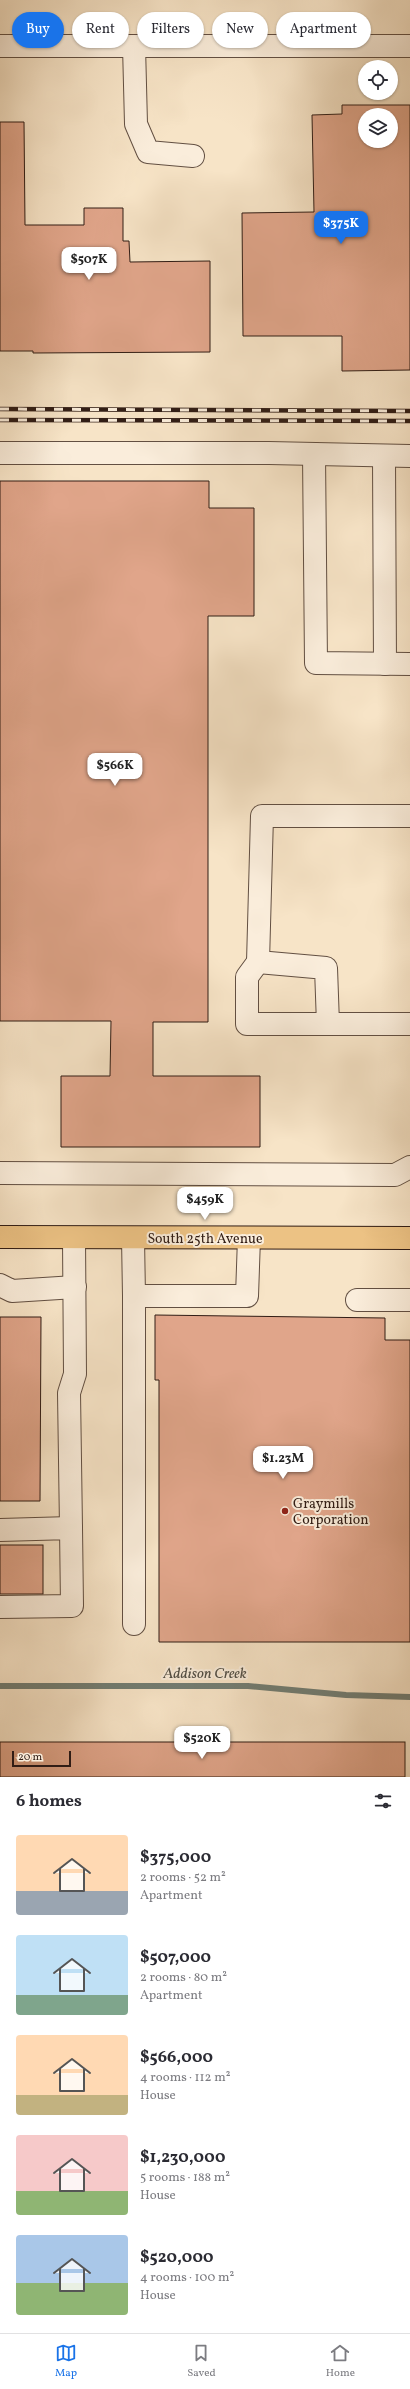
<!DOCTYPE html>
<meta charset="utf-8">
<style>
:root{--surface:#fff;--page:#f7f7f7;--text:#2b2b33;--muted:#7c7c81;--line:#e1e1e2;--accent:#1a73e8}
body{margin:0;font-family:Vollkorn,serif;background:var(--page);color:var(--text);height:100vh;display:flex;flex-direction:column;font-size:15px;white-space:nowrap}
*{box-sizing:border-box;margin:0}
p{font-size:13px;color:var(--muted)}
.icon{flex:none;width:22px;height:22px;fill:none;stroke:currentColor;stroke-width:2;stroke-linecap:round;stroke-linejoin:round}
.map{position:relative;height:1777px;overflow:hidden}
.side{display:flex;flex-direction:column;background:var(--surface);flex:1}
.side>*{flex:none}
.top-card{position:absolute;left:12px;top:12px;width:386px;height:36px;display:flex;gap:8px}
.fabs{position:absolute;left:358px;top:60px;display:grid;gap:8px}
.fabs a{display:grid;place-items:center;width:40px;height:40px;border-radius:50%;background:var(--surface);box-shadow:0 1px 3px #0004;font-size:20px}
.scale{position:absolute;left:12px;bottom:10px;width:59px;box-sizing:border-box;padding-left:4px;border:2px solid #311d15;border-top:0;font-size:11px;line-height:14px;white-space:nowrap;color:#311d15;-webkit-text-stroke:3px #faeddb;paint-order:stroke}
.price{position:absolute;translate:-50% -34px;padding:0 9px;border-radius:8px;background:#fff;color:#222;font-size:13px;line-height:26px;filter:drop-shadow(0 1px 2px #0008)}
.price::after{content:'';position:absolute;left:50%;top:24px;width:12px;height:9px;margin-left:-6px;background:inherit;clip-path:polygon(0 0,100% 0,50% 100%)}
.price.active{background:var(--accent);color:#fff}
ul{padding:0;list-style:none}
li{display:flex;align-items:center;gap:12px;height:100px;padding:0 16px}
li span{display:grid;place-items:center;flex:none;width:112px;height:80px;border-radius:4px;color:#555}
li>.icon{margin-inline-start:auto}
span .icon{width:48px;height:48px;fill:#fffc;stroke-width:1}
li b{font-size:17px}
h2{display:flex;justify-content:space-between;align-items:center;height:48px;padding:0 16px;font-size:17px}
.chip{padding:0 14px;border-radius:18px;background:var(--surface);box-shadow:0 1px 3px #0004;font-size:14px;line-height:36px}
.chip.active{background:var(--accent);color:#fff}
.tabs{display:flex;justify-content:space-around;align-items:center;height:56px;border-top:1px solid var(--line);background:var(--surface);font-size:11px;color:var(--muted)}
.tabs a{display:grid;justify-items:center;gap:2px}
.tabs .active{color:var(--accent)}
.map>svg:first-child{display:block}
.lines{fill:none;stroke-linecap:round;stroke-linejoin:round}
.stream{stroke:#727e74;stroke-width:6}
.building{fill:#e0a58a;stroke:#311d15;fill-rule:evenodd}
.minor-casing{stroke:#624f42;stroke-width:24}
.major-casing{stroke:#311d15;stroke-width:24}
.minor{stroke:#faeddb;stroke-width:22}
.major{stroke:#ecc284;stroke-width:22}
.rail-casing{stroke:#311d15;stroke-width:4.5}
.rail{stroke:#faeddb;stroke-width:3;stroke-dasharray:9;stroke-linecap:butt}
.poi-dot{fill:#8f2418;stroke:#faeddb;stroke-width:1.5}
.labels{text-anchor:middle;stroke-width:4;stroke-linejoin:round;paint-order:stroke}
.street-label{font-size:14px;fill:#311d15;stroke:#faeddb}
.poi-label{font-size:14px;fill:#311d15;stroke:#faeddb;text-anchor:start}
.water-label{font-size:15px;font-style:italic;fill:#514e45;stroke:#faeddb}
</style>
<div class="map">
<svg width="410" height="1777" viewBox="0 0 410 1777">
<rect width="100%" height="100%" fill="#f7e4c7"/>
<filter id="stains"><feTurbulence type="fractalNoise" baseFrequency=".005" numOctaves="4"/><feColorMatrix values="0 0 0 0 .2 0 0 0 0 .09 0 0 0 0 .02 0 0 0 .5 -.17"/></filter>
<radialGradient id="worn" r=".72"><stop offset=".6" stop-color="#630" stop-opacity="0"/><stop offset="1" stop-color="#630" stop-opacity=".3"/></radialGradient>
<g class="lines">
<!-- stream -->
<polyline class="stream" points="0,1686 248,1686 346,1695 410,1697"/>
</g>
<!-- building -->
<g class="building">
<path d="M342,105H410V370L342,371V336H243L242,213L314,212L312,115L342,114ZM365,115H391V141H365Z"/>
<polygon points="0,122 24,122 25,225 84,225 84,208 123,208 123,241 129,241 130,262 210,261 210,352 33,353 33,351 0,351"/>
<polygon points="0,481 209,481 209,508 254,508 254,616 208,616 208,1022 153,1022 153,1076 260,1076 260,1147 61,1147 61,1076 110,1076 111,1021 0,1021"/>
<polygon points="155,1315 385,1318 385,1340 410,1340 410,1642 159,1642 159,1380 155,1380"/>
<polygon points="0,1317 41,1317 40,1501 0,1501"/>
<rect x="0" y="1545" width="43" height="49"/>
<rect x="0" y="1742" width="405" height="35"/>
</g>
<g class="lines">
<defs>
<g id="minor">
<polyline points="0,46 410,46"/>
<polyline points="134,46 136,124 148,152 193,156"/>
<polyline points="0,453 269,453 410,456"/>
<polyline points="314,454 316,663 410,664"/>
<polyline points="384,456 385,664"/>
<polyline points="410,816 262,816 258,962 326,968 328,1024 410,1024"/>
<polyline points="258,962 247,977 247,1024 328,1024"/>
<polyline points="0,1173 395,1175 410,1167"/>
<polyline points="133,1238 134,1296"/>
<polyline points="0,1285 12,1291 75,1287"/>
<polyline points="357,1300 410,1300"/>
<polyline points="71,1528 69,1393 75,1374 74,1238"/>
<polyline points="0,1530 71,1528 72,1606 0,1607"/>
<polyline points="134,1624 134,1296 247,1296 249,1238"/>
</g>
<polyline id="major" points="0,1237 410,1238"/>
</defs>
<!-- minor casing -->
<use href="#minor" class="minor-casing"/>
<!-- major casing -->
<use href="#major" class="major-casing"/>
<!-- minor -->
<use href="#minor" class="minor"/>
<!-- major -->
<use href="#major" class="major"/>
<defs>
<g id="rail">
<polyline points="0,409 410,411"/>
<polyline points="0,420 410,421"/>
</g>
</defs>
<!-- rail casing -->
<use href="#rail" class="rail-casing"/>
<!-- rail -->
<use href="#rail" class="rail"/>
</g>
<!-- markers -->
<circle class="poi-dot" cx="285" cy="1511" r="4"/>
<g class="labels">
<!-- street labels -->
<g class="street-label">
<text x="205" y="1243">South 25th Avenue</text>
</g>
<!-- poi labels -->
<g class="poi-label">
<text x="293" y="1508">Graymills<tspan x="293" dy="16">Corporation</tspan></text>
</g>
<!-- water labels -->
<g class="water-label">
<text x="205" y="1678">Addison Creek</text>
</g>
</g>
<rect width="100%" height="100%" filter="url(#stains)"/>
<rect width="100%" height="100%" fill="url(#worn)"/>
</svg>
<div class="fabs">
<a><svg class="icon" aria-label="locate" viewBox="0 0 24 24"><circle cx="12" cy="12" r="6"/><path d="M12 2v4M12 18v4M2 12h4M18 12h4"/></svg></a>
<a><svg class="icon" aria-label="layers" viewBox="0 0 24 24"><path d="M12 4l9 5-9 5-9-5zM3 14l9 5 9-5"/></svg></a>
</div>
<div class="scale">20 m</div>
<b class="price active" style="left:341px;top:245px">$375K</b>
<b class="price" style="left:89px;top:281px">$507K</b>
<b class="price" style="left:115px;top:787px">$566K</b>
<b class="price" style="left:205px;top:1221px">$459K</b>
<b class="price" style="left:283px;top:1480px">$1.23M</b>
<b class="price" style="left:202px;top:1760px">$520K</b>
<div class="top-card">
<a class="chip active">Buy</a>
<a class="chip">Rent</a>
<a class="chip">Filters</a>
<a class="chip">New</a>
<a class="chip">Apartment</a>
</div>
</div>
<section class="side">
<h2>6 homes<svg class="icon" aria-label="filters" viewBox="0 0 24 24"><path d="M4 7h16M4 17h16"/><circle cx="9" cy="7" r="2"/><circle cx="15" cy="17" r="2"/></svg></h2>
<ul>
<li><span style="background:linear-gradient(#ffd9b3 70%,#9aa5b1 0)"><svg class="icon" aria-label="home" viewBox="0 0 24 24"><path d="M3 11l9-7 9 7M6 9v11h12V9"/></svg></span><div><b>$375,000</b><p>2 rooms · 52 m²</p><p>Apartment</p></div></li>
<li><span style="background:linear-gradient(#bfe0f5 75%,#7fa58c 0)"><svg class="icon" aria-label="home" viewBox="0 0 24 24"><path d="M3 11l9-7 9 7M6 9v11h12V9"/></svg></span><div><b>$507,000</b><p>2 rooms · 80 m²</p><p>Apartment</p></div></li>
<li><span style="background:linear-gradient(#ffd9b3 75%,#c2b280 0)"><svg class="icon" aria-label="home" viewBox="0 0 24 24"><path d="M3 11l9-7 9 7M6 9v11h12V9"/></svg></span><div><b>$566,000</b><p>4 rooms · 112 m²</p><p>House</p></div></li>
<li><span style="background:linear-gradient(#f6c9c9 70%,#8fb573 0)"><svg class="icon" aria-label="home" viewBox="0 0 24 24"><path d="M3 11l9-7 9 7M6 9v11h12V9"/></svg></span><div><b>$1,230,000</b><p>5 rooms · 188 m²</p><p>House</p></div></li>
<li><span style="background:linear-gradient(#a9c7e8 60%,#8fb573 0)"><svg class="icon" aria-label="home" viewBox="0 0 24 24"><path d="M3 11l9-7 9 7M6 9v11h12V9"/></svg></span><div><b>$520,000</b><p>4 rooms · 100 m²</p><p>House</p></div></li>
</ul>
</section>
<nav class="tabs">
<a class="active"><svg class="icon" aria-label="map" viewBox="0 0 24 24"><path d="M3 6l6-2 6 2 6-2v14l-6 2-6-2-6 2zM9 4v14M15 6v14"/></svg>Map</a>
<a><svg class="icon" aria-label="saved" viewBox="0 0 24 24"><path d="M7 4h10v16l-5-4-5 4z"/></svg>Saved</a>
<a><svg class="icon" aria-label="home" viewBox="0 0 24 24"><path d="M3 11l9-7 9 7M6 9v11h12V9"/></svg>Home</a>
</nav>
